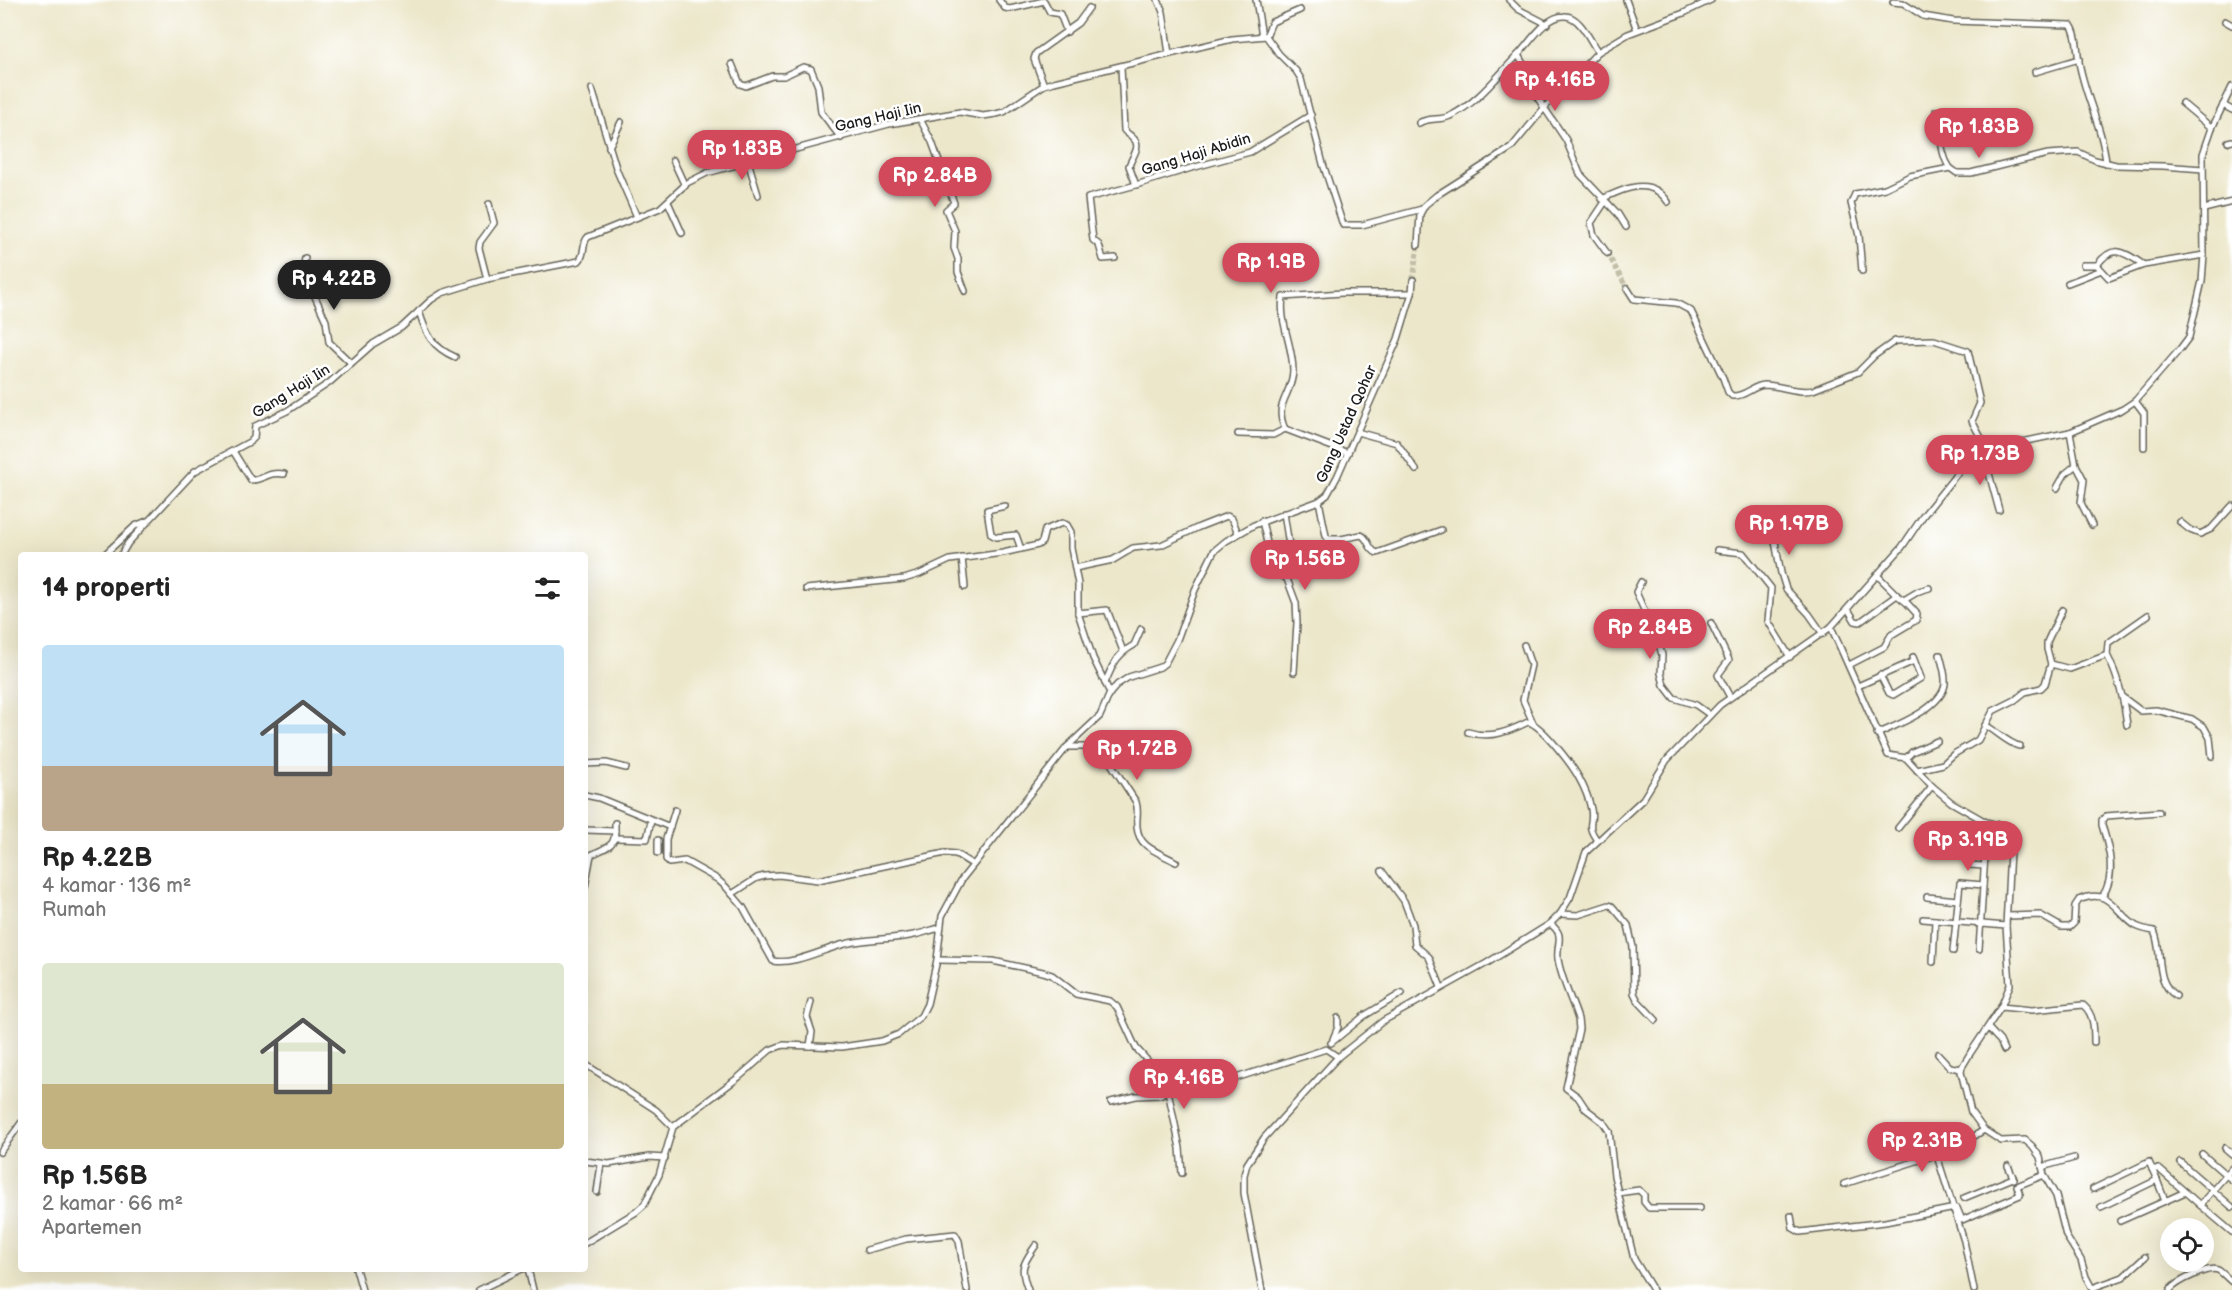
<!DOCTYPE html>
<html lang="id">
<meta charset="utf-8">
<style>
:root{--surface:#fff;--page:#f6f6f6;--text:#222;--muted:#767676;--accent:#d1495b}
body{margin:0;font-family:"Balsamiq Sans",sans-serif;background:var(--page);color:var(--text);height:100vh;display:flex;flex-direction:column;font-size:22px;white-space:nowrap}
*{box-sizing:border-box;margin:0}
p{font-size:20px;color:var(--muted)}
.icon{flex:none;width:33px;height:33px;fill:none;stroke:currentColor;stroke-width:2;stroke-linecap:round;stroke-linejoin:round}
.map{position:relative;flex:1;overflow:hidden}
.drawer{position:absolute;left:18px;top:552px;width:570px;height:720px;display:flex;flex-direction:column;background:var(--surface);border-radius:6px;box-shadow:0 6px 24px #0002}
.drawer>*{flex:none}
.controls{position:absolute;left:2160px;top:1218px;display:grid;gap:12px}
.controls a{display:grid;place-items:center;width:54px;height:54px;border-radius:50%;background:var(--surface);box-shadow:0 6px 24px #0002;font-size:30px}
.price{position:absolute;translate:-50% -51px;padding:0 14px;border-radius:21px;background:var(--accent);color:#fff;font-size:20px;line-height:39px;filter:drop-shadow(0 2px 3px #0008)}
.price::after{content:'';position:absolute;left:50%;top:36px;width:18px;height:14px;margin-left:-9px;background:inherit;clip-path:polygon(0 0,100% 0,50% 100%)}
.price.on{background:#222;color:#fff}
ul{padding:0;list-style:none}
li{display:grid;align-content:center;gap:12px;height:318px;padding:0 24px}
li span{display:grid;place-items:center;height:186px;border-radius:6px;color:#555}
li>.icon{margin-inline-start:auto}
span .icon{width:108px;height:108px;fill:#fffc;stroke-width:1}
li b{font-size:26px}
h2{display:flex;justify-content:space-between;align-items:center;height:72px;padding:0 24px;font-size:26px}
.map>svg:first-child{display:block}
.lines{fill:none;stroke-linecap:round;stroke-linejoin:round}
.minor-tunnel{stroke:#c2bea7;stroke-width:5;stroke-dasharray:5 2.5;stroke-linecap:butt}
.minor-casing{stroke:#656359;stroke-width:8}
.minor{stroke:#fff;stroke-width:5}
.labels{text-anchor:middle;stroke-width:5;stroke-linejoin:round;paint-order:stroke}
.street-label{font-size:15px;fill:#1c1c1c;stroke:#fff}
</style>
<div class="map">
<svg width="2232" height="1290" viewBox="0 0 2232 1290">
<rect width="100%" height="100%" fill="#fff"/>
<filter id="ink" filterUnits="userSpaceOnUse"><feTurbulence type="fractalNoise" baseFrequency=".0167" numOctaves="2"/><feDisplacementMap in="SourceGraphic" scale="12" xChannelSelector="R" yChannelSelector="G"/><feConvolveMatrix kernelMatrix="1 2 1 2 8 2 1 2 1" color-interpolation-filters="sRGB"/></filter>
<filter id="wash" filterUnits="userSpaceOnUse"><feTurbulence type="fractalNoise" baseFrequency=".008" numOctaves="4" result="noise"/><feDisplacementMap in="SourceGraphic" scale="24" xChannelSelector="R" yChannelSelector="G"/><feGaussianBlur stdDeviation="1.35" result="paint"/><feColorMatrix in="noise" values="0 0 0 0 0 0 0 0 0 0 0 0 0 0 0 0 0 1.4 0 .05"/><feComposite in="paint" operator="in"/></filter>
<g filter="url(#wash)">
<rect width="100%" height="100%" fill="#ece7ca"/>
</g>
<g filter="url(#ink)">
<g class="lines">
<!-- minor-tunnel -->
<g class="minor-tunnel">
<polyline points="1607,253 1627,288"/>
<polyline points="1413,280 1418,245"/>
</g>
<defs>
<g id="minor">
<polyline points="999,0 1005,8 1010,9 1044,1 1050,12 1060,14 1067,32"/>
<polyline points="1158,0 1163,12 1169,54"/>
<polyline points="1256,0 1262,36"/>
<polyline points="1509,0 1518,9 1547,24"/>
<polyline points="1626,0 1637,30"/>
<path d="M1893,2L1903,3L1923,16L1953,21L2071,25C2078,35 2077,51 2079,62C2085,97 2103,128 2106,163"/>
<polyline points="2225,21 2232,25"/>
<polyline points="1266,36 1272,22 1300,10"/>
<polyline points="1518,55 1528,72 1537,97 1566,140 1580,174 1618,214 1626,227"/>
<polyline points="732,64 740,84 746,86 772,76 784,76 803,67 811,69 818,86 821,112 841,138"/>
<path d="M1121,67L1124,130C1126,133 1129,134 1132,137C1143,146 1132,156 1129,166L1136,185L1188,169L1250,152L1311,115"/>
<polyline points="2035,72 2079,59"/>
<polyline points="1044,85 1034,59 1036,53 1078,23 1089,8"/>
<polyline points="592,89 617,171 637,217"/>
<polyline points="2182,103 2212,128"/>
<polyline points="2223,105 2232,110"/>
<path d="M1936,111C1943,130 1938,151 1950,168"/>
<polyline points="920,119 932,142 954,203 946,210 955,231 954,248 958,259 958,272 965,291"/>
<path d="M1419,123C1429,117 1440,121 1450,116C1478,103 1498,75 1519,54C1530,42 1546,16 1564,16C1580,15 1590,41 1598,52"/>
<polyline points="2228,142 2232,141"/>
<polyline points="609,147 621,122"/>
<polyline points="673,160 685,186"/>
<polyline points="748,161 758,195"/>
<path d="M1602,199C1625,188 1651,176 1668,202"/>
<polyline points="668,202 682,233"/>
<polyline points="1605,202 1591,223 1594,235 1607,253"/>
<polyline points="2204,209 2232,202"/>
<polyline points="1418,245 1420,214 1425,205 1437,195 1511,148 1545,107 1598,52 1628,34 1684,13 1711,0"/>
<polyline points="305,258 303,270 326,321 329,342 351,363"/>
<polyline points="1115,258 1103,259 1099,245 1093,240 1088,198 1136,185"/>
<path d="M2083,265H2097C2113,243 2124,252 2144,265L2204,255"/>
<polyline points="2097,265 2109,278 2144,265"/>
<polyline points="1862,271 1859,236 1851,203 1855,194 1885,188 1910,176 1950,168 1957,173 1971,173 2048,154 2078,152 2095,160 2116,165 2163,166 2203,169"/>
<polyline points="487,279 479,248 480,242 494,223 489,204"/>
<polyline points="2068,283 2099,271"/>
<path d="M1627,288L1634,299L1676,303L1691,311L1723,378L1728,392L1732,396C1745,397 1752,386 1764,385C1780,385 1798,394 1813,390L1858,372L1874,356L1895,341L1934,340L1968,351L1980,403L1972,421L1989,453"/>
<path d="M419,311C426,334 432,347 455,357"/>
<polyline points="2135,401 2144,413 2144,447"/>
<path d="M1285,429C1273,403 1292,396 1293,371C1293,345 1279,323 1283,297L1342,293H1412"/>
<polyline points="1357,432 1397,443 1416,470"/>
<polyline points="1238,434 1273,435 1285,429 1348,453"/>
<path d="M233,451L251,480C264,480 268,471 284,474"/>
<polyline points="1984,455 1999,510"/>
<polyline points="2076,465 2084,480 2081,503 2092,525"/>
<polyline points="2057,488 2065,474 2076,465 2070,432"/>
<path d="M1319,501L1326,536L1328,539H1341L1361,535C1370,539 1367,549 1377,553L1441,530"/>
<polyline points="1005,506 987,510 991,534 996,537 1016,535 1021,549"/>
<polyline points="1284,513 1293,571 1291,574 1284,576"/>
<polyline points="1262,521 1273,569 1287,579 1296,603 1297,623 1294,672"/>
<polyline points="2180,522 2190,530 2200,534 2211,529 2232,506"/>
<polyline points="1772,526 1781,573 1786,589 1809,614 1823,634"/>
<polyline points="1717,550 1743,553 1771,588 1768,621 1790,657"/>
<polyline points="104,555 135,526 147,521"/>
<path d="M121,555L128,543L195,471L251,441L254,438L255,426L287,411L329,383L373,344L402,327L431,300L442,293L487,279L579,261C586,254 581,244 588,237L660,208L687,183L707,173L889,124L960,112L983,116L996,114L1004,112L1044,85L1054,82L1232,39L1266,36L1279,54L1296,71L1301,79L1323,164L1343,225H1362L1422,209"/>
<polyline points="962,558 965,587"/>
<polyline points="1075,568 1113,560 1133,548 1161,545 1199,527 1227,516 1232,519 1238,533"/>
<polyline points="1641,582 1636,592 1659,644 1662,655 1661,673 1664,685 1674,698 1696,705 1710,715"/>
<polyline points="806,589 904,579 920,574 950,560 1003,553 1038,545 1042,542 1045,530 1062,523 1067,525 1071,532 1071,548 1078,584 1078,613 1093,658 1110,693"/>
<polyline points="1904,600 1919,591 1929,588"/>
<polyline points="1848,609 1855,621 1860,622 1897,595 1878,576"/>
<polyline points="1078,613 1107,610 1123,651"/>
<polyline points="1711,623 1729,660 1718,675 1730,697"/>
<polyline points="1831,627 1888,755 1906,758 1932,786 1951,802 1986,822 2006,827 2011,832 2006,926 2010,985 2001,1007 1971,1052 1962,1067 1961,1072 1971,1112 1984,1130 2001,1141 2025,1140 2032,1146 2040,1157 2044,1175 2056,1196 2066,1236 2081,1260 2086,1277 2093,1290"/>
<polyline points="1524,645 1531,665 1523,700 1533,723"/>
<polyline points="2107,655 2108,643 2148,615"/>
<path d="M2051,664L2070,669L2107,655C2119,678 2124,700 2127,725"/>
<polyline points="1849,665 1884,647 1891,635 1916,620 1917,614 1907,603 1897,595"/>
<polyline points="1880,675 1889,693 1893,695 1921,678 1913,657"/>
<path d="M1105,683C1113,664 1116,655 1134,645L1141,629"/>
<polyline points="1858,686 1914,661"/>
<polyline points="2125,699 2141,711 2156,710 2192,719 2204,727 2210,738 2212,756"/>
<path d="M1985,725C1995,730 2010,745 2020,746"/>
<path d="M1468,732C1490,739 1508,732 1528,722C1541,724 1572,765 1579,778C1584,787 1589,799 1591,809C1594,824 1585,824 1597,840"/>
<path d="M1877,734C1897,725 1942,708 1945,684C1946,674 1942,664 1940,655"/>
<path d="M1067,747H1096L1104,753L1136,802C1139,811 1136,818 1137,827C1139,849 1160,852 1176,862"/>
<polyline points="1906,758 1912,752 1937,741"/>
<polyline points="585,764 606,763 626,768"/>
<polyline points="1917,770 1943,764 1954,754 1978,740 1993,711 2015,700 2025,692 2041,688 2045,684 2051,664 2047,649 2047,642 2062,610"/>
<polyline points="585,795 599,798 670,827"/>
<path d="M675,810L666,839V859L669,863L685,861L717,879L726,887L743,907L773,961C794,965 824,949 845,944C867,938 891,940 914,935C923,933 931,930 940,928"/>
<polyline points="1898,828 1932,786"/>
<polyline points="585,830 615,831"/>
<polyline points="616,838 647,839 651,821"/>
<polyline points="658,840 658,853"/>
<polyline points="1970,865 1984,866"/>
<polyline points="1382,871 1404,901 1413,925 1415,945 1429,957 1441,987"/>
<path d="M585,887L591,855C611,845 616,847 615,823"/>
<polyline points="732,894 757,878 765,876 779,875 818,880 945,853 956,854 972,864"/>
<polyline points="1927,897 1958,900"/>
<path d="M2102,897C2117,875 2109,848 2102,825V820L2106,816L2159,812"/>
<polyline points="1560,914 1578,915 1609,905 1612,906 1628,925 1633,947 1634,993 1638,1001 1656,1020"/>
<path d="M2008,916L2040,915L2061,927H2070L2074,923L2075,906L2079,900C2110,886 2115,913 2136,926C2142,929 2148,930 2154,931C2164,953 2153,980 2176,996"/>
<polyline points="1923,919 2006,926"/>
<path d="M1550,924C1566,935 1556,943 1558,959C1561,979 1572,1000 1578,1019L1579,1029L1566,1088L1578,1097L1586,1109L1603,1122L1609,1131L1614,1176L1634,1259L1653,1290"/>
<polyline points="1979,949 1985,855 1988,853 2000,855"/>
<polyline points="1953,951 1960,883 1983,885"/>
<polyline points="937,960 993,961 1043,972 1052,975 1076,994 1110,1001 1117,1007 1136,1048 1171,1087 1174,1088 1207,1090 1233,1079 1326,1049 1338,1057"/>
<polyline points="1933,962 1935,920"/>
<path d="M2001,1007L2032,1010L2083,1005C2094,1014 2094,1028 2094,1042"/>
<polyline points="1988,1028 2000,1041 2004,1050"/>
<polyline points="1333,1039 1338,1027 1338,1018"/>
<polyline points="1331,1043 1364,1016 1402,993"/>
<polyline points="810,1046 812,1032 807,1017 811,1002"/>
<polyline points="1938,1054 1950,1067 1961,1069"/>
<polyline points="585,1064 656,1110 673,1127"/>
<polyline points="1168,1091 1180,1148 1182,1173"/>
<polyline points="1111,1102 1136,1096 1160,1095 1170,1088"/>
<polyline points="2225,1148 2232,1154"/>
<polyline points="0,1152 21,1123"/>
<polyline points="2202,1154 2226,1175 2232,1168"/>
<polyline points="1937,1156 1964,1241 1974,1290"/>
<polyline points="585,1161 609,1164 649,1157 665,1158"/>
<polyline points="2180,1162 2232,1207"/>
<polyline points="2008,1166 2014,1179"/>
<polyline points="2042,1167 2074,1158"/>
<polyline points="2152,1169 2159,1169 2200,1205 2226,1175 2232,1180"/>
<polyline points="2157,1180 2165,1201 2185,1192"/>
<polyline points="1844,1184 1954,1149 1984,1130"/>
<polyline points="2093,1189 2149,1162 2157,1180 2101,1207"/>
<polyline points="597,1192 601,1164"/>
<polyline points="1618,1193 1639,1190 1644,1195 1644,1202 1649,1208 1700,1208"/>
<polyline points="1964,1198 2013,1178"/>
<polyline points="2200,1205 2232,1232"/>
<polyline points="1957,1208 1962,1220 2020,1195 2017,1186 2044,1175"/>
<polyline points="1791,1216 1793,1228 1800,1232 1885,1222 1955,1208"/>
<polyline points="2120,1221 2165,1201"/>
<polyline points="585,1243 636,1212 644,1205 659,1175 673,1127 739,1077 770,1050 783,1045 842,1047 882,1041 899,1034 921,1016 927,1004 937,960 942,916 962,879 1067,747 1100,716 1110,693 1118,684 1129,677 1160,667 1165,663 1177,640 1195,590 1214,551 1226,541 1254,525 1319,501 1327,495 1337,477 1398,339 1412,293 1413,280"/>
<polyline points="867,1250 906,1239 955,1234 959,1241 967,1290"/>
<polyline points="356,1269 362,1290"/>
<polyline points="528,1269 533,1290"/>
<polyline points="2092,1288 2123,1277 2145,1257"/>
<polyline points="479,1290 522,1269"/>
<path d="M1028,1290C1019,1267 1023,1264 1036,1245"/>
<polyline points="1262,1290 1244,1193 1244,1175 1247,1164 1264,1138 1338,1057 1383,1021 1487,963 1550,924 1560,914 1570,898 1586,852 1643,799 1667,760 1720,705 1831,627 1902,547 1923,516 1959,471 1975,459 1994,451 2017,443 2070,432 2123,409 2135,401 2180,349 2189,337 2202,281 2204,255 2203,154 2212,128 2232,87"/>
<path d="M2170,1290C2176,1282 2208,1266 2218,1270C2222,1272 2228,1279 2232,1282"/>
</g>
</defs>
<!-- minor casing -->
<use href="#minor" class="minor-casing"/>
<!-- minor -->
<use href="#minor" class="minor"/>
</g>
</g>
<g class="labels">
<!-- street labels -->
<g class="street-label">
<text transform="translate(878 117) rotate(-13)" y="5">Gang Haji Iin</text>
<text transform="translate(1196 154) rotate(-17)" y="5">Gang Haji Abidin</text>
<text transform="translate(291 391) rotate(-32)" y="5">Gang Haji Iin</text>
<text transform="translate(1346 424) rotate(-66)" y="5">Gang Ustad Qohar</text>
</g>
</g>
</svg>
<div class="controls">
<a><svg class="icon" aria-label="locate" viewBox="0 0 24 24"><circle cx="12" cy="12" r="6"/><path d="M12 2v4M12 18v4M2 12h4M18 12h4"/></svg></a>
</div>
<b class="price" style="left:1555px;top:112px">Rp 4.16B</b>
<b class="price" style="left:1979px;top:159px">Rp 1.83B</b>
<b class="price" style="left:742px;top:181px">Rp 1.83B</b>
<b class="price" style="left:935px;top:208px">Rp 2.84B</b>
<b class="price" style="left:1271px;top:294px">Rp 1.9B</b>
<b class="price on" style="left:334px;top:311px">Rp 4.22B</b>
<b class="price" style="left:1980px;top:486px">Rp 1.73B</b>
<b class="price" style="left:1789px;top:556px">Rp 1.97B</b>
<b class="price" style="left:1305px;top:591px">Rp 1.56B</b>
<b class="price" style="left:1650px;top:660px">Rp 2.84B</b>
<b class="price" style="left:1137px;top:781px">Rp 1.72B</b>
<b class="price" style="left:1968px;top:872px">Rp 3.19B</b>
<b class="price" style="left:1184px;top:1110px">Rp 4.16B</b>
<b class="price" style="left:1922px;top:1173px">Rp 2.31B</b>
<section class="drawer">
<h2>14 properti<svg class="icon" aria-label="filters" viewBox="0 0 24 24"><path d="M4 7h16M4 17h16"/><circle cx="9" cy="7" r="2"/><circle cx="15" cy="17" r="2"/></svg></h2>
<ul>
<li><span style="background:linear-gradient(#bfe0f5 65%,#b9a48a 0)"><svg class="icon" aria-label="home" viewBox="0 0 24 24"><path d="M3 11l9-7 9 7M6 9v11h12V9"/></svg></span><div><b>Rp 4.22B</b><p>4 kamar · 136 m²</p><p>Rumah</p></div></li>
<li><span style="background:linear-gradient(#dfe7d0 65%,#c2b280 0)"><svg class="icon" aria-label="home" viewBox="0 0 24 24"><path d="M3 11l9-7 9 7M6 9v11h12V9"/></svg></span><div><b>Rp 1.56B</b><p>2 kamar · 66 m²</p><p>Apartemen</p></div></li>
</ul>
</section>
</div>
